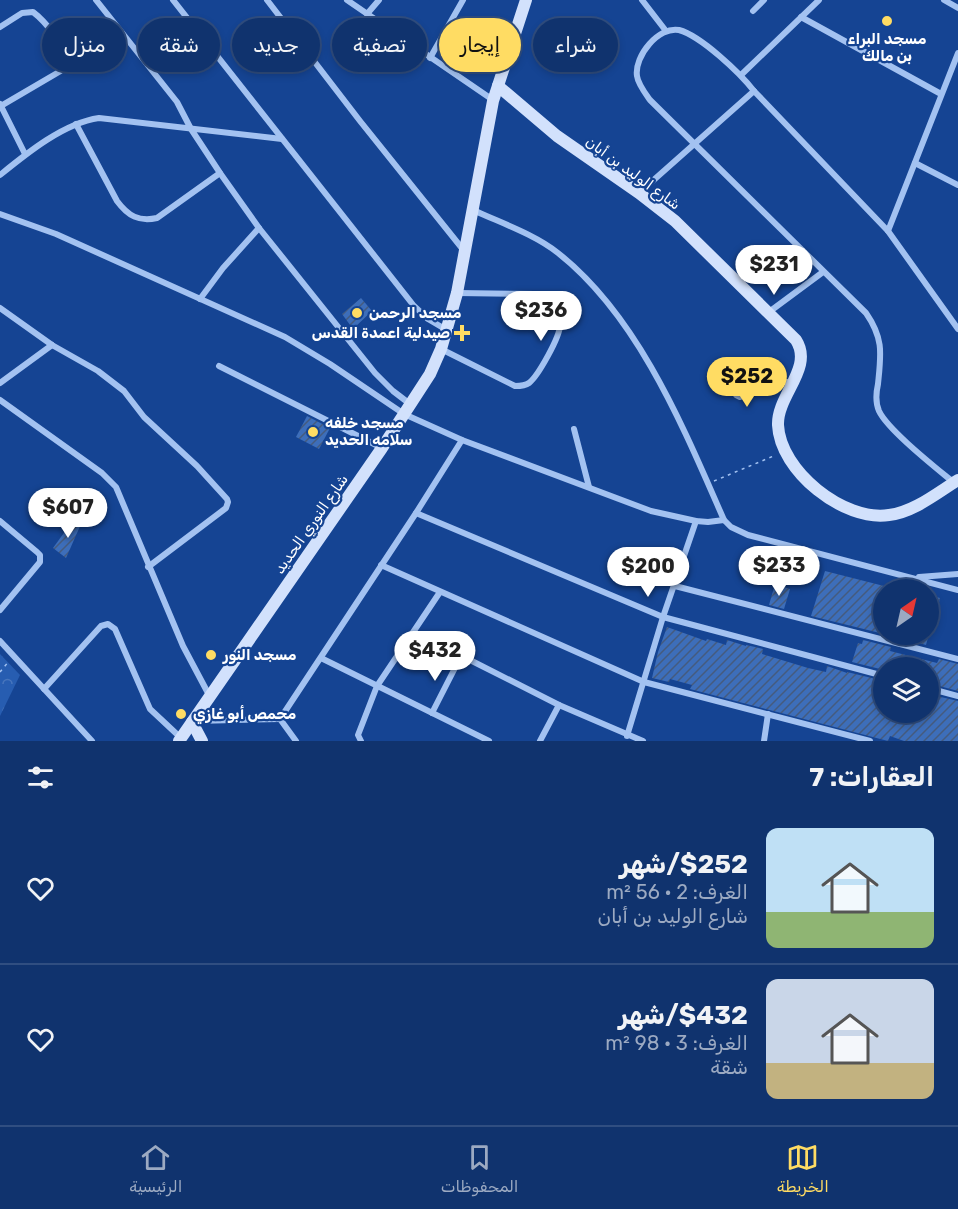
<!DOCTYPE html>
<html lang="ar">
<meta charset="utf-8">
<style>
:root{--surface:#10336e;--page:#1e3f76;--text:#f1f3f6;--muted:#9caac2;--line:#304e81;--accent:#ffdc63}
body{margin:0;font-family:Rubik,Cairo,sans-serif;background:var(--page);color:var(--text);direction:rtl;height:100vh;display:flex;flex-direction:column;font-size:22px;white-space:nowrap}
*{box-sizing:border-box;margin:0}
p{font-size:20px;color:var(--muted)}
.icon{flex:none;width:33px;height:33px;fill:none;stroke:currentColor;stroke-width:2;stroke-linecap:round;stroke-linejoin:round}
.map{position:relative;height:741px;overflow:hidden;direction:ltr}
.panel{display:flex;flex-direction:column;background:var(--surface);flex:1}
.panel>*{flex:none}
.hud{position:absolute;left:18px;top:18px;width:600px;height:54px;direction:rtl;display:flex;gap:12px}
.needle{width:39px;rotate:34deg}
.buttons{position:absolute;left:873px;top:579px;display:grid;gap:12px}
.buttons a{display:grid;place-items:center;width:66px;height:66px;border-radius:50%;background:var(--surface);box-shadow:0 3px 9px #0003,0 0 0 2px var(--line);font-size:30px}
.price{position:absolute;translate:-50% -51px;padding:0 14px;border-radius:21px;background:#fff;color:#222;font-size:20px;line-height:39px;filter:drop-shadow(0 2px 3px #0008)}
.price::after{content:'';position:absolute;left:50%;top:36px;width:18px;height:14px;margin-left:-9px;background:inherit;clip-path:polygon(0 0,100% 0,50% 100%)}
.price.selected{background:var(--accent);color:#111}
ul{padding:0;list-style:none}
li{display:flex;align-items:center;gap:18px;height:150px;padding:0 24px}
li+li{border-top:2px solid var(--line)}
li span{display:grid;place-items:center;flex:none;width:168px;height:120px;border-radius:12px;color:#555}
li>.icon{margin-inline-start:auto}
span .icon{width:72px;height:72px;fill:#fffc;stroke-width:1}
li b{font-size:26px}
h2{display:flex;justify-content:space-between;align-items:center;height:72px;padding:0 24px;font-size:26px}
.tag{padding:0 21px;border-radius:27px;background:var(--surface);box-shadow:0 3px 9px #0003,0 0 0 2px var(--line);font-size:21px;line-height:54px}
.tag.selected{background:var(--accent);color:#111}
.tabs{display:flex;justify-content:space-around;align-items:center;height:84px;border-top:2px solid var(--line);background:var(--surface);font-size:16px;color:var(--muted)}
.tabs a{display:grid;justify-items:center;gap:3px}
.tabs .selected{color:var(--accent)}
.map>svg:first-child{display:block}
.forest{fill:url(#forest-crowns)}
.building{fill:url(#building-hatch)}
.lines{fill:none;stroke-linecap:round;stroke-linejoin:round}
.path{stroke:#a3c2f1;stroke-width:1.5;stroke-dasharray:3 4.5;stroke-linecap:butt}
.street{stroke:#a3c2f1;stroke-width:6}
.secondary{stroke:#d2e1fc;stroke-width:12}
.poi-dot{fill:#ffdc63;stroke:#154493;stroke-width:2}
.labels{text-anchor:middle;stroke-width:4.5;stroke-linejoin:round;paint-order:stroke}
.poi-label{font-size:15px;font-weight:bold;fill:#fff;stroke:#154493;text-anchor:start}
.street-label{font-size:15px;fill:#fff;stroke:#154493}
</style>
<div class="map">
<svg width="958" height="741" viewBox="0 0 958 741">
<defs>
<pattern id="forest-crowns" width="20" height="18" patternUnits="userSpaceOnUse" patternTransform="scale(1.5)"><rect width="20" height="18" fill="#275db1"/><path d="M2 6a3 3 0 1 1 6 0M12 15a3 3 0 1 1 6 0" fill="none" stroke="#4775bd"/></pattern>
<pattern id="building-hatch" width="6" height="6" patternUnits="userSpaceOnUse" patternTransform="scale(1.5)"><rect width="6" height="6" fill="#3d6eba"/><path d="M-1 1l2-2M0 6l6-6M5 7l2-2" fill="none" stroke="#455b7e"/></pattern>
</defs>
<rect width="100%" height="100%" fill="#154493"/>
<!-- forest -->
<polygon class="forest" points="0,654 20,675 0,716"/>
<!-- building -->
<g class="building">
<polygon points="361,298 372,311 353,329 342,314"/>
<polygon points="307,416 330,428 319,449 296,437"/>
<polygon points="74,519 81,524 66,558 53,548"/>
<polygon points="825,571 884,586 884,634 811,616"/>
<polygon points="775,584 790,589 784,609 769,605"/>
<polygon points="928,595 940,598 935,619 928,617"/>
<polygon points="667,627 706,641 707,639 726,645 727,640 746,646 746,645 755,647 763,649 762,654 808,668 826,672 827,666 847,673 847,672 884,681 884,712 928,712 928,694 958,701 958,741 904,741 890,736 888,741 690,689 692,685 670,679 669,682 652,678 658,652"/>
<polygon points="914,634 929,634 926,645 912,641"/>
<polygon points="863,640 891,647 890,651 937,663 939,659 958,664 958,691 928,683 928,668 884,668 884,670 852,662 858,643 862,644"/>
</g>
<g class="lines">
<!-- path -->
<g class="path">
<polyline points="714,481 776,455"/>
<polyline points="0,672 9,661"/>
</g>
<!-- street -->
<g class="street">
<polyline points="96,0 177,102 191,129 220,173 259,228 375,373 393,391 410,404"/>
<polyline points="173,0 414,306 428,319 445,329"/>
<polyline points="267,0 360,121 465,252"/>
<polyline points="347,0 493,100"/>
<polyline points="642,0 666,31"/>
<polyline points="944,0 958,8"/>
<polyline points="753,11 764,0"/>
<polyline points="367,14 379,0"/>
<polyline points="801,17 941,94"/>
<path d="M0,27L22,13L33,12C45,21 66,47 70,62L64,69L1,106"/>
<polyline points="430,58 463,0"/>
<polyline points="741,75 819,0"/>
<polyline points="0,104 25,154"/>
<path d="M76,124L117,201C128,216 139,222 157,218L220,173"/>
<polyline points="915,163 958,185"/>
<path d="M0,175C27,153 64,123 99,118L282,139"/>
<polyline points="639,193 754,91"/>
<path d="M473,210C501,223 534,234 558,253C639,317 684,429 724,520L731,527L748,535L958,590"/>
<polyline points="0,214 56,234 285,337 330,364 404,414 462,440 651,511 696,521 708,522 724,520"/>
<polyline points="888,231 958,53"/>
<polyline points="200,299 223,268 259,228"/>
<polyline points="0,308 52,345 98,371 124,391 144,417 197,466 227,499 228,502 226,508 148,567"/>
<polyline points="769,312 823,272"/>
<path d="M441,349L515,386C520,386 525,386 529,383C538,376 560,337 560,325C561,311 546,300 535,294L457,293"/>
<polyline points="219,366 382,448"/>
<polyline points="726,375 736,395 740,397 776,382 792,382"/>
<polyline points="0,383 52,345"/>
<polyline points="0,400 102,473 116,487 183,646 209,695"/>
<polyline points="574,429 589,487"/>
<path d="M953,482C935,467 888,430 879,411C875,402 876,393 878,384C881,354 884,339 866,313L650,100C645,93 638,84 637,76C634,56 659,26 679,30C701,36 740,73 754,91L888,231L958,329"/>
<polyline points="416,513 663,617 884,676"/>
<polyline points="0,521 37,552 40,555 40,562 0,610"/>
<polyline points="381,565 644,682 870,741"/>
<polyline points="919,577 958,574"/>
<polyline points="675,586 958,659"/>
<polyline points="0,641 92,741"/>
<polyline points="321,658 489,741"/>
<polyline points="928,688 958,696"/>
<polyline points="44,689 101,626 108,624 115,629 150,709 181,738"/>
<polyline points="432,713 458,662 463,658 466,658 559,705 643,741"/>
<polyline points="280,719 296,741"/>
<polyline points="194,721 280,719 416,513 462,440"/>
<polyline points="627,736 663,617 696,521"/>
<polyline points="361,741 358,735 377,686 440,592"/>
<polyline points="540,741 559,705"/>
<polyline points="764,741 768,714"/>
</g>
<!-- secondary -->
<g class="secondary">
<path d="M498,86L557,136L639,193L675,221L796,340C814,368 777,395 778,425C780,471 844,522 889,515C914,512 937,493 958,480"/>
<polyline points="192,722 202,741"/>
<polyline points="179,741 382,448 430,374 441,349 457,293 493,101 526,0"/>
</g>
</g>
<!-- markers -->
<g class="poi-dot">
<circle cx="887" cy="21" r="6"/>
<circle cx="357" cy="313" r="6"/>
<path d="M459 324h6v6h6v6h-6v6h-6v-6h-6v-6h6z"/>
<circle cx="313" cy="432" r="6"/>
<circle cx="211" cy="655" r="6"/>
<circle cx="181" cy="714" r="6"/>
</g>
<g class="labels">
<!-- poi labels -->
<g class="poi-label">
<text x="887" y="44" text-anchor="middle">مسجد البراء<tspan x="887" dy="17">بن مالك</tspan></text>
<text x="369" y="318">مسجد الرحمن</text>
<text x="450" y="338" text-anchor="end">صيدلية اعمدة القدس</text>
<text x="325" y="428">مسجد خلفه<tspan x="325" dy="17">سلامه الحديد</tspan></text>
<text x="223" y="660">مسجد النور</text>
<text x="193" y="719">محمص أبو غازي</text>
</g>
<!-- street labels -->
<g class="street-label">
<text transform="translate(633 173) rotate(36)" y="5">شارع الوليد بن أبان</text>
<text transform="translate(311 524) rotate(-55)" y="5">شارع النوري الحديد</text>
</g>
</g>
</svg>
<div class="buttons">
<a><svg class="needle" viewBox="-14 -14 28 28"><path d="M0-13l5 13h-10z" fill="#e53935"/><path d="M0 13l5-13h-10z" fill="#9caac2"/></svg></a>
<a><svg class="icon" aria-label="layers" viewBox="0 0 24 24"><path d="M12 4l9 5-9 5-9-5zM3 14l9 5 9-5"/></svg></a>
</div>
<b class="price" style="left:774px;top:296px">$231</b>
<b class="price" style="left:541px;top:342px">$236</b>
<b class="price selected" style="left:747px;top:408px">$252</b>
<b class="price" style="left:68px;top:539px">$607</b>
<b class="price" style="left:779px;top:597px">$233</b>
<b class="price" style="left:648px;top:598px">$200</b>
<b class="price" style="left:435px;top:682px">$432</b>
<div class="hud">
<a class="tag">شراء</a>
<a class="tag selected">إيجار</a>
<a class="tag">تصفية</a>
<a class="tag">جديد</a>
<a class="tag">شقة</a>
<a class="tag">منزل</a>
</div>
</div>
<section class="panel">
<h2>العقارات: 7<svg class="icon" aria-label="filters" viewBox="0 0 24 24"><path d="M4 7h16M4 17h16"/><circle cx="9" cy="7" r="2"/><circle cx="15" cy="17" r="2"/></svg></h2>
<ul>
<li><span style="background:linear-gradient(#bfe0f5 70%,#8fb573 0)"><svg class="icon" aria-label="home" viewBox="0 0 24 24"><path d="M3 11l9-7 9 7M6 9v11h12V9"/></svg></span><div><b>$252/شهر</b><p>الغرف: 2 · 56 m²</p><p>شارع الوليد بن أبان</p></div><svg class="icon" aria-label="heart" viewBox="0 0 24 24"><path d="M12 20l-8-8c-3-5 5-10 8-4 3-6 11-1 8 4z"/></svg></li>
<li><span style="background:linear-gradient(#c9d6e8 70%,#c2b280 0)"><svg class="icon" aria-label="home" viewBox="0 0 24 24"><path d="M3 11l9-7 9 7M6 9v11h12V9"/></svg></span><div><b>$432/شهر</b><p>الغرف: 3 · 98 m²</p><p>شقة</p></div><svg class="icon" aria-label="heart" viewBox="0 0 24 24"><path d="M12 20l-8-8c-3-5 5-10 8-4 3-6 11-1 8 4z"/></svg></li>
</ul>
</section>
<nav class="tabs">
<a class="selected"><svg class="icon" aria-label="map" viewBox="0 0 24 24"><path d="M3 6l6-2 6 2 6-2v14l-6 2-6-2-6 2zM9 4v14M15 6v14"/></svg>الخريطة</a>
<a><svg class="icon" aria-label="saved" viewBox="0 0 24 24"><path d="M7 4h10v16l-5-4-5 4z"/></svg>المحفوظات</a>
<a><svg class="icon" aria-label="home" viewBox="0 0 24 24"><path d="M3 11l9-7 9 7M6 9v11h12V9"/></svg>الرئيسية</a>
</nav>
